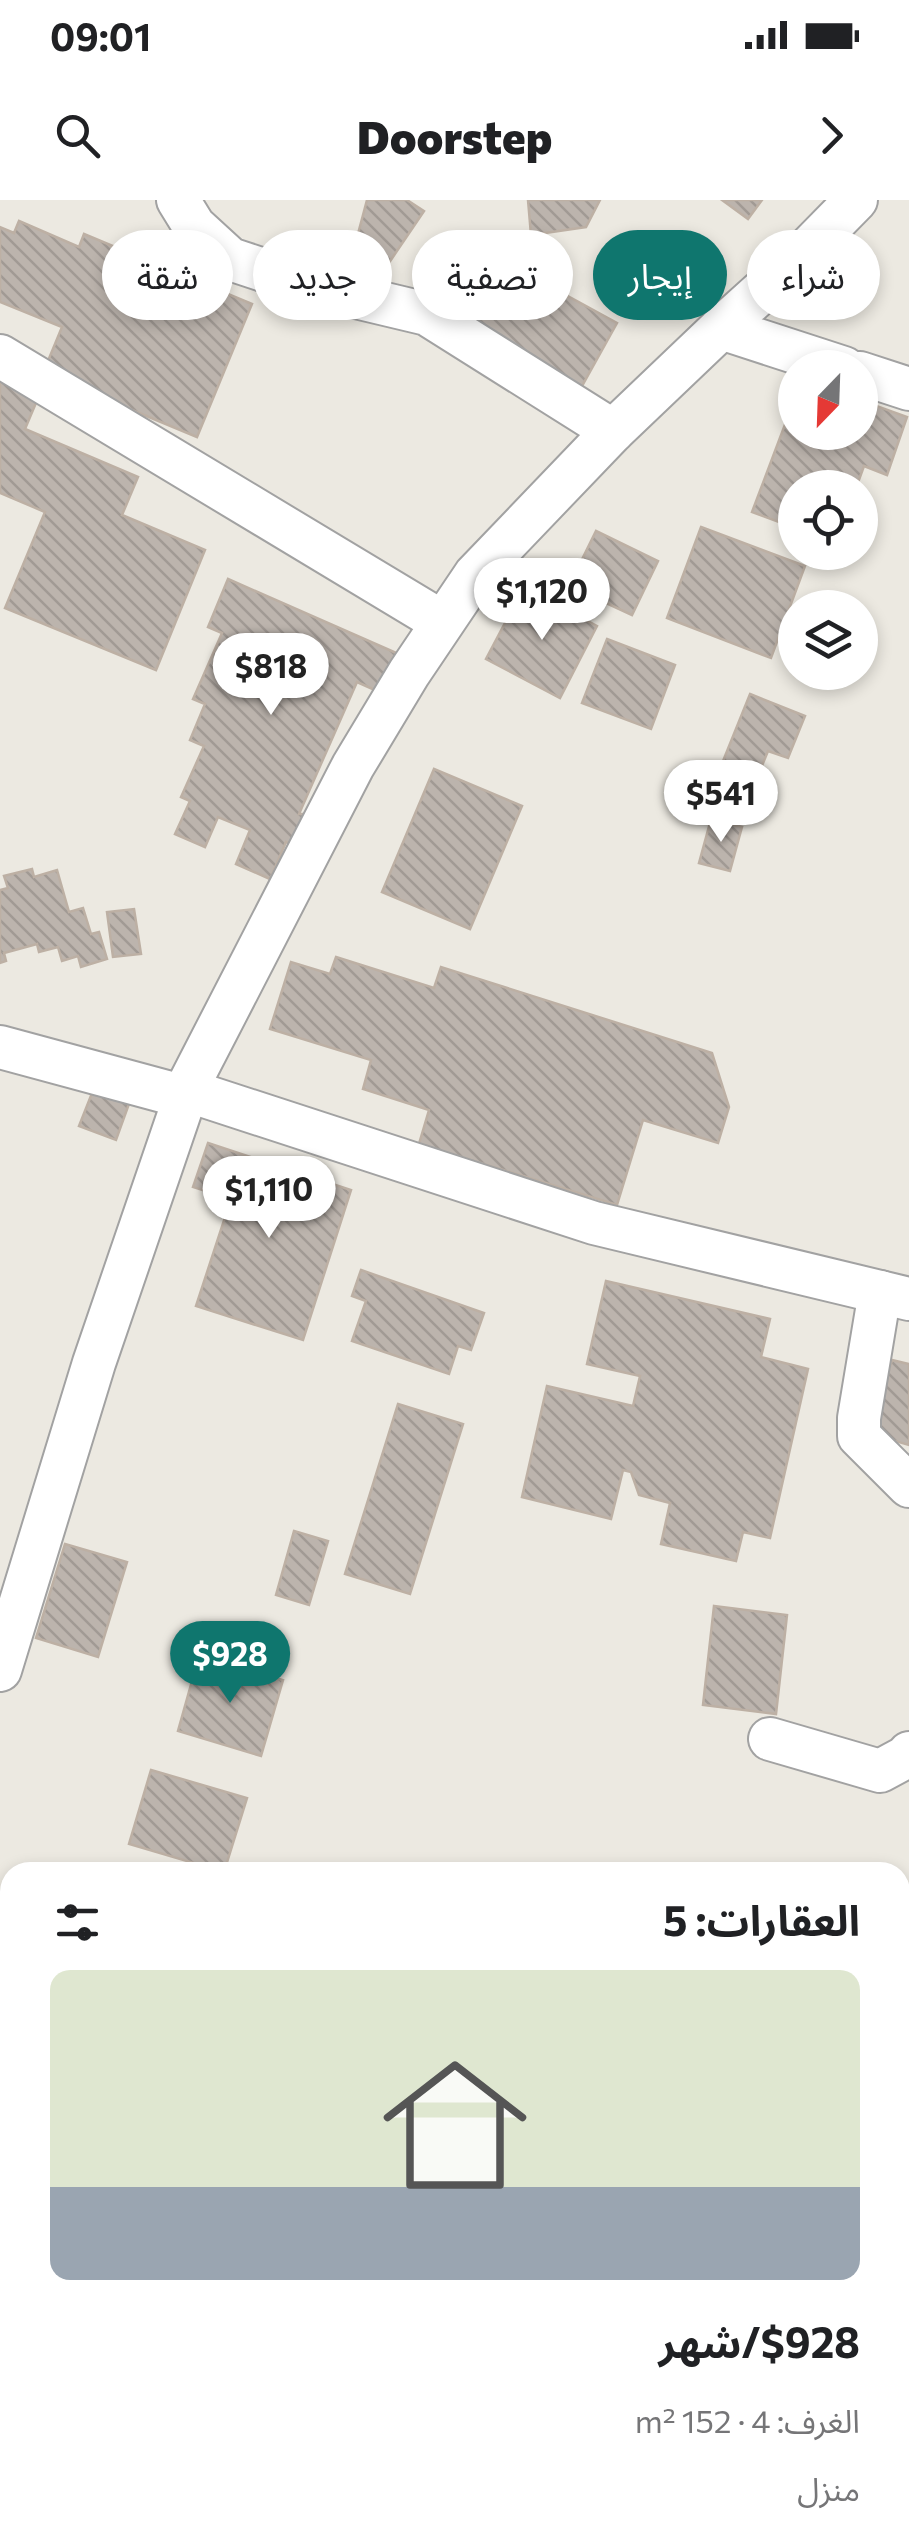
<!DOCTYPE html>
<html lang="ar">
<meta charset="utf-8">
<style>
:root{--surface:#fff;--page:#f2f2f2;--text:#202124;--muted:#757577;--accent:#0f766e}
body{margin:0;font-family:Commissioner,"Noto Sans Arabic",sans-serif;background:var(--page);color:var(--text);direction:rtl;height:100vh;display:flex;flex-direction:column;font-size:38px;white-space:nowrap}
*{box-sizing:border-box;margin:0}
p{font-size:32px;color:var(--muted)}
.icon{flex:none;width:55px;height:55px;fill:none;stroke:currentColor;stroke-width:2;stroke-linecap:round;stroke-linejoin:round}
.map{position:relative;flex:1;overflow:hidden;direction:ltr}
.panel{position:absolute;left:0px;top:1662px;width:910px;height:672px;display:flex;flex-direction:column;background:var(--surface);border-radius:30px 30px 0 0;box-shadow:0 5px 15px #0003;direction:rtl}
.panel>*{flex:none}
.banner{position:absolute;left:30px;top:30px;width:850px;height:90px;direction:rtl;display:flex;gap:20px}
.needle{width:65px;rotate:203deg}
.buttons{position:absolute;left:778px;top:150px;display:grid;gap:20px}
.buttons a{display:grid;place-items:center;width:100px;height:100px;border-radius:50%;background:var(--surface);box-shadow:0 5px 15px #0003;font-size:50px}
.price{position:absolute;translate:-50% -85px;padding:0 22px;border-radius:35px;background:#fff;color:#222;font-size:32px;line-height:65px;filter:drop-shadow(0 2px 5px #0008)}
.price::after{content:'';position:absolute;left:50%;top:60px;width:30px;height:22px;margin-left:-15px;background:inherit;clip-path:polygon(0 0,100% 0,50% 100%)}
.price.selected{background:var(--accent);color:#fff}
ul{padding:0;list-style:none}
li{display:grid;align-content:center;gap:20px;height:530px;padding:0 50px}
li span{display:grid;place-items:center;height:310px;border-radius:20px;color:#555}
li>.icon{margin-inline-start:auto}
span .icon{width:180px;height:180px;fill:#fffc;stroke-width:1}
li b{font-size:42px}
h2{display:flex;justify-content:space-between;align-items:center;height:120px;padding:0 50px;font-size:42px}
.pill{padding:0 35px;border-radius:45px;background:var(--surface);box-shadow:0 5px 15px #0003;font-size:35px;line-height:90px}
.pill.selected{background:var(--accent);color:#fff}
.status{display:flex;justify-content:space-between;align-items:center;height:70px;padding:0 50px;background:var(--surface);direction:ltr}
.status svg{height:28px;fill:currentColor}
header{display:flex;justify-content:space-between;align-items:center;height:130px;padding:0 50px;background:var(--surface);font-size:45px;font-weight:800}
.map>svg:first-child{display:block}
.building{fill:url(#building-back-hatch);stroke:#bdb0a4;stroke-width:2.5}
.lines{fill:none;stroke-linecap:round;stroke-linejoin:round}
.minor-casing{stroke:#a2a2a2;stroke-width:46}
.minor{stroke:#fff;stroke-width:42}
</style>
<div class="status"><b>09:01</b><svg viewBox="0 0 49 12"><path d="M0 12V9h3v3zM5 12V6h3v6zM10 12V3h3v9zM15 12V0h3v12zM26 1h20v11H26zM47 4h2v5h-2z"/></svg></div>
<header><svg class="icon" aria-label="forward" viewBox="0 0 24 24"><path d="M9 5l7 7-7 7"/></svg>Doorstep<svg class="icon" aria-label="search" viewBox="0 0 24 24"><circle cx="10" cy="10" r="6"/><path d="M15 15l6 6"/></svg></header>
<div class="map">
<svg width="909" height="2333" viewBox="0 0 909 2333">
<defs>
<pattern id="building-back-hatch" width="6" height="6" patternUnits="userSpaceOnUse" patternTransform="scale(2.5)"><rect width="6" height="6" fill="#bcb4ad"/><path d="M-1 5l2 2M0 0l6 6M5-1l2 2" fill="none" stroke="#a19a94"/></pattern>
</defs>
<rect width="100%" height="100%" fill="#ece9e1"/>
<!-- building -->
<g class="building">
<polygon points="367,0 407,0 424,11 376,82 350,64"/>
<polygon points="528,0 600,0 586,27 531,35"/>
<polygon points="722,0 762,0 748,19"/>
<polygon points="19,21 79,47 84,34 252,104 197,237 43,173 62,127 0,102 0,27 14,33"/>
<polygon points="507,63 617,123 577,195 468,135"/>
<polygon points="0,174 41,191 25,229 138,277 122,315 205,350 156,470 5,408 45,312 0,293"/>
<polygon points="795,198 795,232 860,232 860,200 907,217 887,275 864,266 856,288 795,288 795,328 752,312"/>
<polygon points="701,327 805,366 771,458 667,418"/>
<polygon points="596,331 658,361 632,415 569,386"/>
<polygon points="228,379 403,456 386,495 357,482 299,614 306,614 293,645 286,642 270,679 236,664 250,630 218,617 205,647 175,634 190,601 181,597 204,546 190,540 205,504 193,499 222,433 208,427"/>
<polygon points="524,387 597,426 560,498 486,459"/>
<polygon points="607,439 675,465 651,529 582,503"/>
<polygon points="750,494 805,516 788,558 768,551 750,595 715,581"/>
<polygon points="434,569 522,606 470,729 382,692"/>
<polygon points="711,619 742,627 730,671 699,663"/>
<polygon points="32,669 34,677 57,670 69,712 83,708 91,734 99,732 107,759 81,767 78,756 62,761 58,747 39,752 37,744 4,753 6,761 0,763 0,690 8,688 4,676"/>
<polygon points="134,709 141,754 113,757 107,712"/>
<polygon points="336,757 434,788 441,767 712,853 729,907 718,943 643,920 617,1005 419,944 429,910 363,889 371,860 270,829 291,762 330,774"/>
<polygon points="94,888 130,901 116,940 79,926"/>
<polygon points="208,943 351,990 303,1140 196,1106 231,999 193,987"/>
<polygon points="361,1070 484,1113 471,1150 458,1146 449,1174 352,1141 366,1101 352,1096"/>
<polygon points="606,1081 770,1119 761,1157 808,1169 770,1338 743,1332 736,1361 661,1344 670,1303 639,1295 631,1272 623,1270 611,1319 522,1297 547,1186 633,1206 640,1176 587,1164"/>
<polygon points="892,1160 909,1164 909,1245 871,1234"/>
<polygon points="398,1204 463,1224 410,1394 345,1374"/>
<polygon points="294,1331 328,1341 309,1405 276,1395"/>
<polygon points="65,1344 127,1362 98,1457 36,1438"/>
<polygon points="714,1406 787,1415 776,1514 703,1505"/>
<polygon points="199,1456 283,1480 261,1556 178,1531"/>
<polygon points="151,1570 247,1598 224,1672 129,1644"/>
<polygon points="0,1705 10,1708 10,1809 0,1806"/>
<polygon points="0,1842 10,1846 10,1942 0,1938"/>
<polygon points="10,2077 10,2142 0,2138 0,2105"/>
<polygon points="0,2194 10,2197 10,2289 0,2285"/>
<polygon points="900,2203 909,2206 909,2329 895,2325 900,2325"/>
<polygon points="93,2325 173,2325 179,2327 177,2333 89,2333"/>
</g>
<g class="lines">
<defs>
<g id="minor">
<polyline points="178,0 194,26 230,59 318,88 427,114 613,231"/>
<polyline points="721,128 844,168"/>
<polyline points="0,156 442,422"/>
<polyline points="860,173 909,189"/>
<polyline points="0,847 185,897 186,890 353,566 409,473 475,375 613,231 721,128 800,57 856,0"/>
<polyline points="186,890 594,1023 909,1099"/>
<polyline points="880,1092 859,1218 859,1236 909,1286"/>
<polyline points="0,1470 94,1163 185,897"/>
<polyline points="770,1539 880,1571 906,1557 909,1553"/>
</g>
</defs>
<!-- minor casing -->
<use href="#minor" class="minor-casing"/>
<!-- minor -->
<use href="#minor" class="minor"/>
</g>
</svg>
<div class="buttons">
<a><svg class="needle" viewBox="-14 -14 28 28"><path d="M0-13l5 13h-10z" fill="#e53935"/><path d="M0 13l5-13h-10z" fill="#757577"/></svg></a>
<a><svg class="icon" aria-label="locate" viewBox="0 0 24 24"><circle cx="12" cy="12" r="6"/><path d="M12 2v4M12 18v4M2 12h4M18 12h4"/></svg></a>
<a><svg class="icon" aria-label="layers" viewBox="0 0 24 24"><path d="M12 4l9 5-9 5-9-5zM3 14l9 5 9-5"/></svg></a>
</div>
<b class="price" style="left:542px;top:443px">$1,120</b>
<b class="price" style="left:271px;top:518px">$818</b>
<b class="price" style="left:721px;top:645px">$541</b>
<b class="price" style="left:269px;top:1041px">$1,110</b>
<b class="price selected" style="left:230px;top:1506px">$928</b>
<div class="banner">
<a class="pill">شراء</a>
<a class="pill selected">إيجار</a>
<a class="pill">تصفية</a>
<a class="pill">جديد</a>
<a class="pill">شقة</a>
</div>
<section class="panel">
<h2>العقارات: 5<svg class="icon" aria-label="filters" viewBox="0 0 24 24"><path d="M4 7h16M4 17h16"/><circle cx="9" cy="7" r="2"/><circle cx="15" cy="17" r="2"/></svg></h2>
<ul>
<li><span style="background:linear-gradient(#dfe7d0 70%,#9aa5b1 0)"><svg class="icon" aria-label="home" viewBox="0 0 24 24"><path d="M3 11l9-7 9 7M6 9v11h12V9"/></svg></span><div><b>$928/شهر</b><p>الغرف: 4 · 152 m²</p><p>منزل</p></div></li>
</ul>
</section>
</div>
